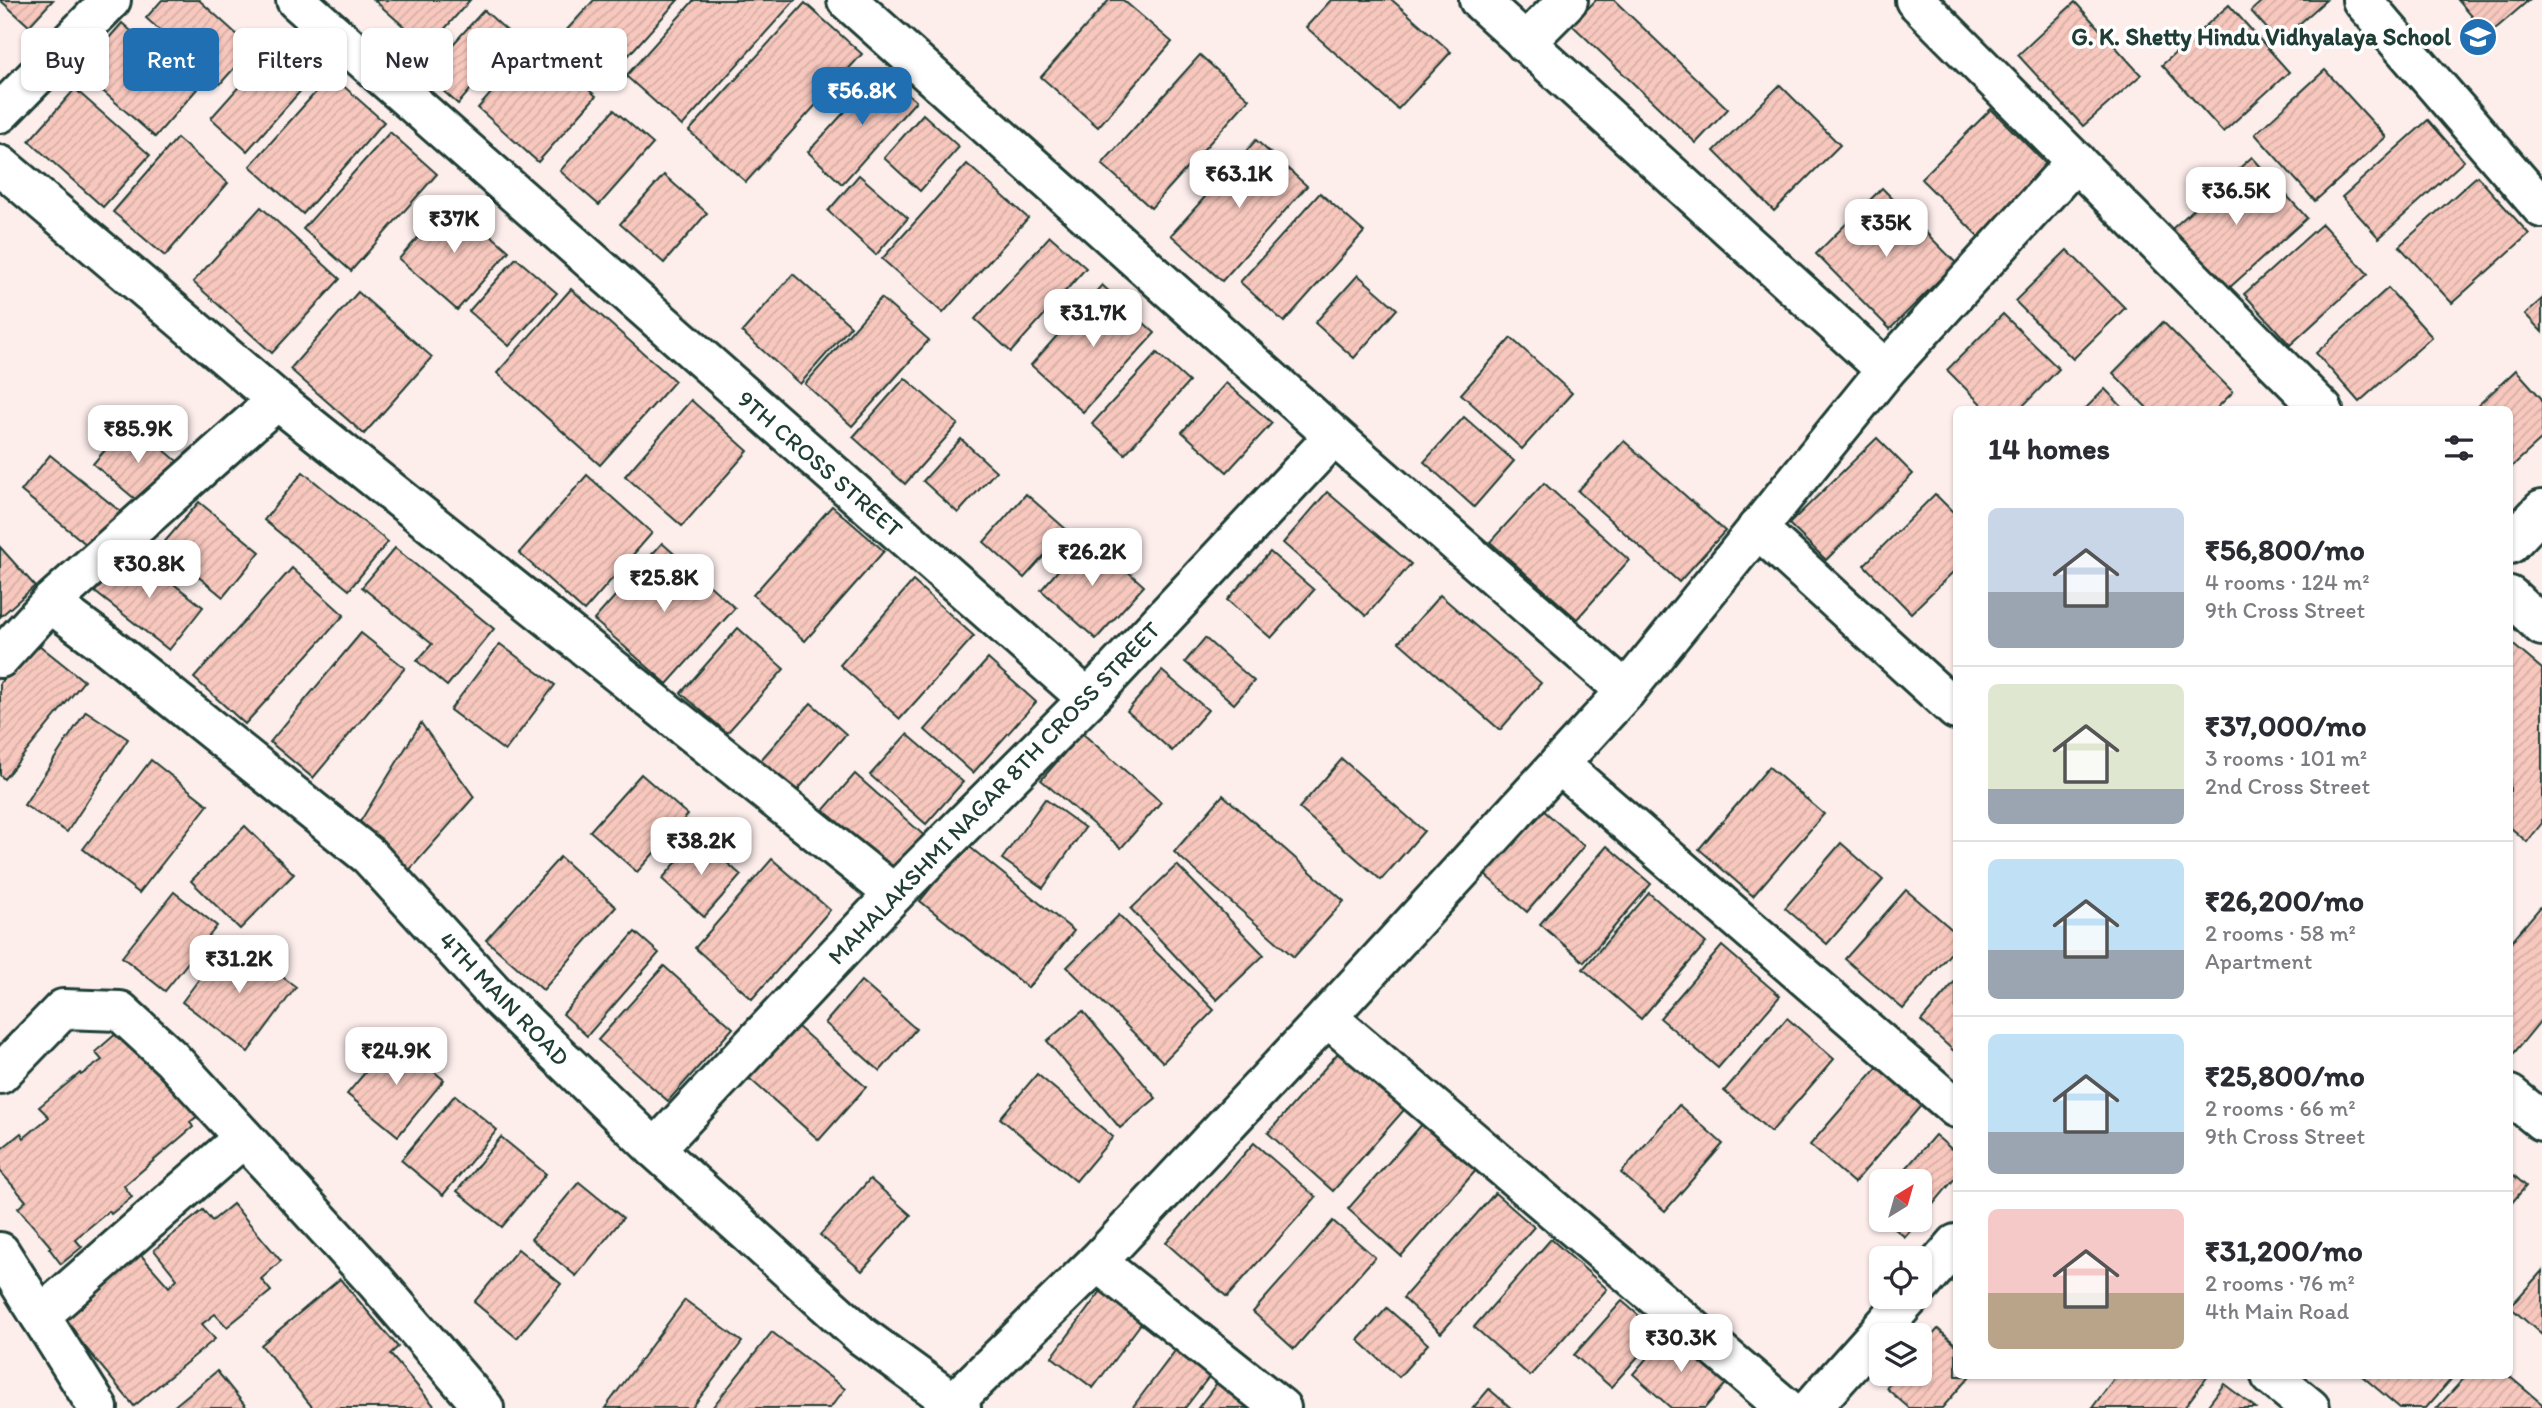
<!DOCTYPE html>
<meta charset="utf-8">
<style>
:root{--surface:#fff;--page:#f7f7f7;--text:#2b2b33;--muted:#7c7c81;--line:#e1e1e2;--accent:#1f6fb2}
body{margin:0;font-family:Itim,sans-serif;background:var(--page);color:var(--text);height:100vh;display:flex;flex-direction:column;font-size:26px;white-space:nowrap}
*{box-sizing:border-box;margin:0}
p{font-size:23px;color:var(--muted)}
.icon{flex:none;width:38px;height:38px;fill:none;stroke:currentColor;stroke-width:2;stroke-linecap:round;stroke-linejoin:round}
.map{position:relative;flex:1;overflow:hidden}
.side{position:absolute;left:1953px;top:406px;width:560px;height:973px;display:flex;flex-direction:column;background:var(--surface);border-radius:10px;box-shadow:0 2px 5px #0004}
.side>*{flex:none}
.top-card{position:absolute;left:21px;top:28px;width:665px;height:63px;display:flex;gap:14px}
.needle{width:46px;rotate:37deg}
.controls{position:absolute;left:1869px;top:1169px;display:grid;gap:14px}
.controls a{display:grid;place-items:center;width:63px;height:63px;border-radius:10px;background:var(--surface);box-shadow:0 2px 5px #0004;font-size:35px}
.price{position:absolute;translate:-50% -60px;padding:0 16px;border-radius:14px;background:#fff;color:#222;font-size:23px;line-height:46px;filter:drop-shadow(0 2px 4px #0008)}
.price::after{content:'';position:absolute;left:50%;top:42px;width:21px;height:16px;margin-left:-10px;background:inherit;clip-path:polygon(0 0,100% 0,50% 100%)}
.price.current{background:var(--accent);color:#fff}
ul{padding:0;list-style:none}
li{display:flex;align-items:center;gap:21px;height:175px;padding:0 35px}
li+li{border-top:2px solid var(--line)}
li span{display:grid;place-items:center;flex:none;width:196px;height:140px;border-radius:10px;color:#555}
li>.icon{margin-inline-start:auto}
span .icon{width:84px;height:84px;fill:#fffc;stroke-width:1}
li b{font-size:30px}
h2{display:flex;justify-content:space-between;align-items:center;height:84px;padding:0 35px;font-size:30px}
.pill{padding:0 24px;border-radius:10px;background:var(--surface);box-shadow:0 2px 5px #0004;font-size:24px;line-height:63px}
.pill.current{background:var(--accent);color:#fff}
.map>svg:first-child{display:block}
.building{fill:url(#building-hatch);stroke:#1f3d34;stroke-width:2}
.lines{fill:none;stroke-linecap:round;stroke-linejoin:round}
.minor-casing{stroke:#1f3d34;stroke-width:44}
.minor{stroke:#fff;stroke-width:38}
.labels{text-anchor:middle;stroke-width:7;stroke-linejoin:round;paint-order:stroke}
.poi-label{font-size:24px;font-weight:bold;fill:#1f3d34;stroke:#fff;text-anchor:end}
.street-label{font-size:24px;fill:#1f3d34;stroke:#fff}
</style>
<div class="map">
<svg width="2542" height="1408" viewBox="0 0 2542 1408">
<defs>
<pattern id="building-hatch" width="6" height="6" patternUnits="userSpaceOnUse" patternTransform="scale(1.75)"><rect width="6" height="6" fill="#f8c8be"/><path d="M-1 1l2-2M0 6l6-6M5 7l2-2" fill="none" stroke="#d4ada4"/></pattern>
</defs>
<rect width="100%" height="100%" fill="#fdeeec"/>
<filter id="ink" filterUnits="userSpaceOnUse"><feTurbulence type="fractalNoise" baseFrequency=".0143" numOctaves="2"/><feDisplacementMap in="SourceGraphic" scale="14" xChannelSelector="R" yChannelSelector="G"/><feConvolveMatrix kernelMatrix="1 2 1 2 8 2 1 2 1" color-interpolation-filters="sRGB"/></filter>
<g filter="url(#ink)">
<!-- building -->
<g class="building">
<polygon points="0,0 53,0 29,26"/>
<polygon points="162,0 199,0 252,48 220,84 146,18"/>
<polygon points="374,0 470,0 428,48"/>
<polygon points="594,0 678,0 610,76 563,34"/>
<polygon points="694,0 795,0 682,126 626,76"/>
<polygon points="1109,0 1123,0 1172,42 1098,127 1041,77"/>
<polygon points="1331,0 1392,0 1451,52 1398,109 1306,27"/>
<polygon points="1596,0 1614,0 1728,109 1696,143 1572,25"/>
<polygon points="2263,0 2326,0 2279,42 2251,11"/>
<polygon points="2458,0 2529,0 2488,35"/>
<polygon points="2075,2 2141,75 2083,126 2018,55"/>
<polygon points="805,3 862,54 746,182 689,131"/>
<polygon points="2229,5 2289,72 2223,132 2162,65"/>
<polygon points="484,10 515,38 458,104 425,75"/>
<polygon points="122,23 197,89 155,137 80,71"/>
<polygon points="284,36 320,69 247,151 211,118"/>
<polygon points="535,43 596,96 538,162 478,108"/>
<polygon points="1200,55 1249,99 1151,208 1102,164"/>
<polygon points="2325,70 2386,137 2315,201 2255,134"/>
<polygon points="882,71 916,101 842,184 808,152"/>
<polygon points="331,75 384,122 303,214 250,166"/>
<polygon points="1780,85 1840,145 1774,211 1714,151"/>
<polygon points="75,89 150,155 103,207 29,141"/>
<polygon points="1991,109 2050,168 1980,238 1921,179"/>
<polygon points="614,110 653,144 599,205 560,171"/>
<polygon points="923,114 959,147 920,191 884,158"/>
<polygon points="2428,120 2464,161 2379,238 2342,197"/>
<polygon points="390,132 437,174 351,271 303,229"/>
<polygon points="177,138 228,183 165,256 113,212"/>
<polygon points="1256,140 1307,186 1222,281 1171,235"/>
<polygon points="2252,157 2307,218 2219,297 2164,236"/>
<polygon points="967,164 1028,218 943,313 882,259"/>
<polygon points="664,175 707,213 664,263 620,224"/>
<polygon points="859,175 908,218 876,255 828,211"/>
<polygon points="2477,176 2529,234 2452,303 2399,246"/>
<polygon points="1882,188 1956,263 1890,329 1816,254"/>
<polygon points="1320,193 1364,232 1284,322 1240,282"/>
<polygon points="451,200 509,251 457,310 399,259"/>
<polygon points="261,207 340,279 272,353 193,282"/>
<polygon points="2322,224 2368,274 2290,345 2244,294"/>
<polygon points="1050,236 1086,268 1011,352 975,319"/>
<polygon points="2067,250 2125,308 2073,359 2015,301"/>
<polygon points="516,258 557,293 509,346 469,311"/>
<polygon points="793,274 851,326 800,384 742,332"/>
<polygon points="1358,275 1397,309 1354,358 1315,323"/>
<polygon points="1102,285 1155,333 1083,412 1031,365"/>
<polygon points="2388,288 2432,337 2359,402 2316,353"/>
<polygon points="571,289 675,381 600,465 497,373"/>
<polygon points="358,292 432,357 364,434 290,369"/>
<polygon points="881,298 929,340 852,426 805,384"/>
<polygon points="2542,299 2542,332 2525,314"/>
<polygon points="2003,314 2059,369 2019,410 1987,410 1947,370"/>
<polygon points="2163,322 2233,392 2215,410 2149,410 2113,373"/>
<polygon points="1511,338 1572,393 1522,449 1461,394"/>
<polygon points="1157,353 1189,382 1125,454 1092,424"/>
<polygon points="2516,370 2542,399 2542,439 2510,468 2510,410 2473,410"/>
<polygon points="905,378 958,424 905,484 853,437"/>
<polygon points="1226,383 1272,423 1227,472 1182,432"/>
<polygon points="2105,389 2125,410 2084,410"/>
<polygon points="691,400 748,451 682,526 625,476"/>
<polygon points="1464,417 1514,461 1474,507 1424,462"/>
<polygon points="130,421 183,466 147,509 93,464"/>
<polygon points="1877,438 1913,474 1826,560 1789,524"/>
<polygon points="961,439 996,471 958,513 923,481"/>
<polygon points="1624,441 1725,531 1679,582 1578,491"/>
<polygon points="50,455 121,512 92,549 21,491"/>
<polygon points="303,472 388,542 349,590 264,520"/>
<polygon points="587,475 652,533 584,611 519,553"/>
<polygon points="1544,483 1629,560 1577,619 1490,542"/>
<polygon points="1327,492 1411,564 1366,616 1283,543"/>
<polygon points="1026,494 1067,530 1024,578 984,542"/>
<polygon points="1935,494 1956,515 1956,569 1911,613 1864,565"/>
<polygon points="199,502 260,552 223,597 161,546"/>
<polygon points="832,506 884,551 805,641 753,595"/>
<polygon points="1088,536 1144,586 1096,639 1041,590"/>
<polygon points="662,543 735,608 667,684 594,620"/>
<polygon points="0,547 35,586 0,617"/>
<polygon points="395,548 494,629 447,686 417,661 432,644 362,587"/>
<polygon points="129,549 203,607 169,650 95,592"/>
<polygon points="1270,552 1314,590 1271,638 1227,600"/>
<polygon points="292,568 344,615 245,724 194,678"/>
<polygon points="913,581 974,636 900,719 840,665"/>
<polygon points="1440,595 1541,683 1500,730 1399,642"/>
<polygon points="738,628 784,669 727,733 681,693"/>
<polygon points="361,633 405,668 313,778 270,742"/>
<polygon points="1205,638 1254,681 1234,704 1185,662"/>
<polygon points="34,641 84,681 4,779 0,775 0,683"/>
<polygon points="2510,642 2542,669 2542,823 2527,842 2510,827"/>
<polygon points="500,644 555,685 505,751 450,710"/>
<polygon points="988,659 1036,702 973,773 925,730"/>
<polygon points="1162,671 1208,710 1172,751 1127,711"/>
<polygon points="811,703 846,734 794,794 758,763"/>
<polygon points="86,711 128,739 67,832 24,805"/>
<polygon points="421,723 474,797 406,874 355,830"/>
<polygon points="1082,733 1161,802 1121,848 1041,780"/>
<polygon points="907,734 963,782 926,824 870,775"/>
<polygon points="1342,759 1424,831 1381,880 1299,808"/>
<polygon points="151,760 208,805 139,893 83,849"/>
<polygon points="1769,767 1824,814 1753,896 1699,849"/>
<polygon points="641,774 688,815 637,872 590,831"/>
<polygon points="855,774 928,839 894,877 821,813"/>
<polygon points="1223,795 1344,901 1294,957 1174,852"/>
<polygon points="1045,799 1085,828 1043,888 1002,859"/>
<polygon points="1542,809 1584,846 1527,912 1485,875"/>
<polygon points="245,826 294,874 240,929 191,881"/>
<polygon points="698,837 741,875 704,917 662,879"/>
<polygon points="1841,843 1883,880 1827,944 1785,908"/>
<polygon points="966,844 1074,931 1028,988 920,901"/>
<polygon points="1607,846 1651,884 1584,962 1540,924"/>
<polygon points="560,857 616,907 543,990 486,940"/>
<polygon points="772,859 830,910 752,999 695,948"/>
<polygon points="1177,865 1264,955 1217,1000 1131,909"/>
<polygon points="1906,890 1956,933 1956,947 1903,1009 1845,959"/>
<polygon points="174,892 217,926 165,991 122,957"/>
<polygon points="1649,893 1706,943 1641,1019 1583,969"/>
<polygon points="2542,905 2542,1019 2510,1058 2510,943"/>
<polygon points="1119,915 1214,1010 1163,1062 1067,967"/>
<polygon points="635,932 659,953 587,1036 563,1014"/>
<polygon points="230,938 296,987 248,1052 182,1002"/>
<polygon points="1722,946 1780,996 1718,1068 1660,1018"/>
<polygon points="664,966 733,1028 668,1101 598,1040"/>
<polygon points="1956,980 1956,1053 1921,1021"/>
<polygon points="861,981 916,1029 880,1071 825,1023"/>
<polygon points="1083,1011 1156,1098 1120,1128 1047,1041"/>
<polygon points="1787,1018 1834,1059 1771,1132 1724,1091"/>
<polygon points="789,1019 866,1087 819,1140 742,1072"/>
<polygon points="125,1026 199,1115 190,1122 193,1127 124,1186 132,1197 111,1214 109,1211 75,1239 82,1247 61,1264 49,1248 51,1247 18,1208 26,1201 0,1171 0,1150 21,1133 24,1138 49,1117 39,1107 80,1073 81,1075 102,1060 95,1052"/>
<polygon points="394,1038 444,1080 398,1136 347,1094"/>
<polygon points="1345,1045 1410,1103 1333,1191 1268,1133"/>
<polygon points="1881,1063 1925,1101 1854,1183 1810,1145"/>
<polygon points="1037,1074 1113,1137 1076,1181 1000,1118"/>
<polygon points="455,1095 497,1130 443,1195 401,1160"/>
<polygon points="1679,1105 1723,1144 1665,1211 1621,1173"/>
<polygon points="1424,1122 1478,1168 1401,1256 1348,1209"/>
<polygon points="1935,1135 1956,1153 1956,1177 1920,1220 1920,1181 1895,1181"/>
<polygon points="501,1137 546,1174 502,1227 457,1191"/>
<polygon points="1254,1143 1316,1197 1227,1297 1166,1243"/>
<polygon points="2510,1172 2526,1186 2510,1205"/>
<polygon points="870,1179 911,1215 862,1271 820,1235"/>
<polygon points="579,1182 623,1218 576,1276 531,1239"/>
<polygon points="1495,1193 1534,1227 1441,1333 1403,1298"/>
<polygon points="233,1204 281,1261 261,1279 271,1291 227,1327 215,1314 202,1324 215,1339 134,1406 62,1319 140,1254 169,1287 177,1279 154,1250 203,1210 212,1221"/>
<polygon points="1884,1220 1920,1220 1905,1237"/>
<polygon points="1333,1221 1375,1257 1294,1349 1253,1312"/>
<polygon points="1551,1239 1607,1289 1530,1376 1474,1327"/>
<polygon points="518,1249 561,1284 517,1338 474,1302"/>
<polygon points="2542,1271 2542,1335 2510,1307"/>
<polygon points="340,1279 398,1347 390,1354 436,1408 313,1408 261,1345"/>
<polygon points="1107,1283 1148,1314 1093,1388 1052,1357"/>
<polygon points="685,1300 742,1342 692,1408 605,1408"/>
<polygon points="1622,1301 1659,1333 1611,1387 1574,1355"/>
<polygon points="1387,1308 1428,1344 1399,1377 1358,1340"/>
<polygon points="1672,1329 1730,1379 1705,1408 1671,1408 1633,1374"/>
<polygon points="1938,1329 1956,1345 1956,1376 1970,1376 1942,1408 1909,1408 1886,1388 1898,1374 1920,1374 1920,1349"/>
<polygon points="772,1332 845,1389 830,1408 712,1408"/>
<polygon points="1181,1343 1215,1369 1185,1408 1132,1408"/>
<polygon points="217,1371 247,1408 172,1408"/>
<polygon points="2116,1376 2208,1376 2184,1408 2092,1408"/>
<polygon points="2362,1376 2454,1376 2426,1408 2400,1408"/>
<polygon points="2466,1376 2509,1376 2542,1404 2542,1408 2437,1408"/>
<polygon points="1217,1383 1250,1408 1198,1408"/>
<polygon points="2224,1384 2256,1408 2206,1408"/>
<polygon points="1489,1389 1511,1408 1473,1408"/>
</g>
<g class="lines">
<defs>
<g id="minor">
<polyline points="296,0 1088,699"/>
<polyline points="847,0 1334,436 1626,691"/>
<polyline points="1479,0 1886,370"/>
<polyline points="1915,0 2323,410"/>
<polyline points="2362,0 2542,208"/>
<polyline points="1525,43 1568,0"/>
<polyline points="0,113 111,0"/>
<polyline points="0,165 277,400 894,894"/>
<polyline points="1757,528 1956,710"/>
<polyline points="2510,544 2542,510"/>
<polyline points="2510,596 2542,626"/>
<polyline points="50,603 100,640 369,856 496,995 655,1149 862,1336 961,1408"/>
<polyline points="0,658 50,603 277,400"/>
<polyline points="1559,764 1956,1108"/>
<polyline points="1327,1017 1786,1408"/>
<polyline points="0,1074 63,1009 120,1011 171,1058 376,1282 484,1408"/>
<polyline points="2510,1095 2542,1121"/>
<polyline points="655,1149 894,894 1088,699 1334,436"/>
<polyline points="0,1252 98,1408"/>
<polyline points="1097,1262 1281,1408"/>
<polyline points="1920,1286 1956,1244"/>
<polyline points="40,1316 243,1138"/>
<polyline points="2271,1376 2310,1408"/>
<polyline points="945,1408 954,1402 1097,1262 1327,1017 1626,691 1886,370 2076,161"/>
<polyline points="1811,1408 1910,1297"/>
</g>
</defs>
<!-- minor casing -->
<use href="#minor" class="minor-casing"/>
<!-- minor -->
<use href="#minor" class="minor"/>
</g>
</g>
<!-- icons -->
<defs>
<symbol id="school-disc" viewBox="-11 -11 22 22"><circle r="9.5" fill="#1f6fb2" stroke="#fff"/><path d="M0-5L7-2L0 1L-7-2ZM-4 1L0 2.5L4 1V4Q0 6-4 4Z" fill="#fff"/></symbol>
</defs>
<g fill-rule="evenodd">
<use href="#school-disc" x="2456" y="15" width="44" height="44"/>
</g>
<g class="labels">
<!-- poi labels -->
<g class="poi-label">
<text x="2451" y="45">G. K. Shetty Hindu Vidhyalaya School</text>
</g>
<!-- street labels -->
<g class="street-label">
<text transform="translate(820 464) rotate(41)" y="8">9TH CROSS STREET</text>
<text transform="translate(994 793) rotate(-46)" y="8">MAHALAKSHMI NAGAR 8TH CROSS STREET</text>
<text transform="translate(504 999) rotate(46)" y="8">4TH MAIN ROAD</text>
</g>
</g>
</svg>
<div class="controls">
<a><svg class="needle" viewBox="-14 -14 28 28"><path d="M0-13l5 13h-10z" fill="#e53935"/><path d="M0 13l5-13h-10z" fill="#7c7c81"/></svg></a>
<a><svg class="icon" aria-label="locate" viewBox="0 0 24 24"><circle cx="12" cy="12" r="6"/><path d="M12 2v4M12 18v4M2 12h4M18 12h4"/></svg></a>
<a><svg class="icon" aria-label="layers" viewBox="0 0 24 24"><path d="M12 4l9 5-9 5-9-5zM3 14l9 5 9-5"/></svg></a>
</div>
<b class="price current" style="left:862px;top:127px">₹56.8K</b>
<b class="price" style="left:1239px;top:210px">₹63.1K</b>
<b class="price" style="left:2236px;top:227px">₹36.5K</b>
<b class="price" style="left:454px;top:255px">₹37K</b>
<b class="price" style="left:1886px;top:259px">₹35K</b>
<b class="price" style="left:1093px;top:349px">₹31.7K</b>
<b class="price" style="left:138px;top:465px">₹85.9K</b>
<b class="price" style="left:1092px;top:588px">₹26.2K</b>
<b class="price" style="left:149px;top:600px">₹30.8K</b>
<b class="price" style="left:664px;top:614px">₹25.8K</b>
<b class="price" style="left:701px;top:877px">₹38.2K</b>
<b class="price" style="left:239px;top:995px">₹31.2K</b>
<b class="price" style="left:396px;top:1087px">₹24.9K</b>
<b class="price" style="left:1681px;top:1374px">₹30.3K</b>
<div class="top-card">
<a class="pill">Buy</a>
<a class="pill current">Rent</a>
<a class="pill">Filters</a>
<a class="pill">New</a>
<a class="pill">Apartment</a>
</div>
<section class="side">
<h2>14 homes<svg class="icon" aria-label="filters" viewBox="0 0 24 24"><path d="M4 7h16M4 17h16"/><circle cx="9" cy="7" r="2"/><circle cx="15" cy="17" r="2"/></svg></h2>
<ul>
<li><span style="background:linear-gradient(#c9d6e8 60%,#9aa5b1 0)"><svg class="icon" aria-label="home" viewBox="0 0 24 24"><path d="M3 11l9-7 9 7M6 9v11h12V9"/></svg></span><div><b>₹56,800/mo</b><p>4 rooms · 124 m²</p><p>9th Cross Street</p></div></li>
<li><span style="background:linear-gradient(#dfe7d0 75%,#9aa5b1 0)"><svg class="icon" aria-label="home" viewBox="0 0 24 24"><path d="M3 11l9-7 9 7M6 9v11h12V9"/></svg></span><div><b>₹37,000/mo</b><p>3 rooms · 101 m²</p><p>2nd Cross Street</p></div></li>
<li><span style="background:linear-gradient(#bfe0f5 65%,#9aa5b1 0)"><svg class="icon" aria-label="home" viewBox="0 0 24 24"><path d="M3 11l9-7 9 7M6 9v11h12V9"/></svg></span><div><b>₹26,200/mo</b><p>2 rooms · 58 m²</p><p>Apartment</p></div></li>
<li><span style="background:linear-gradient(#bfe0f5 70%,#9aa5b1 0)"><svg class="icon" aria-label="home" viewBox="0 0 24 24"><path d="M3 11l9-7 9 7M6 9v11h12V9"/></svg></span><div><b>₹25,800/mo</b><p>2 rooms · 66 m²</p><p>9th Cross Street</p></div></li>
<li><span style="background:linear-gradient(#f6c9c9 60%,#b9a48a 0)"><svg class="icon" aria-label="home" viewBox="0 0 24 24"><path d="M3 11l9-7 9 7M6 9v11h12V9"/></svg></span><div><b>₹31,200/mo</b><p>2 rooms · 76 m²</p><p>4th Main Road</p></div></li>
</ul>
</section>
</div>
